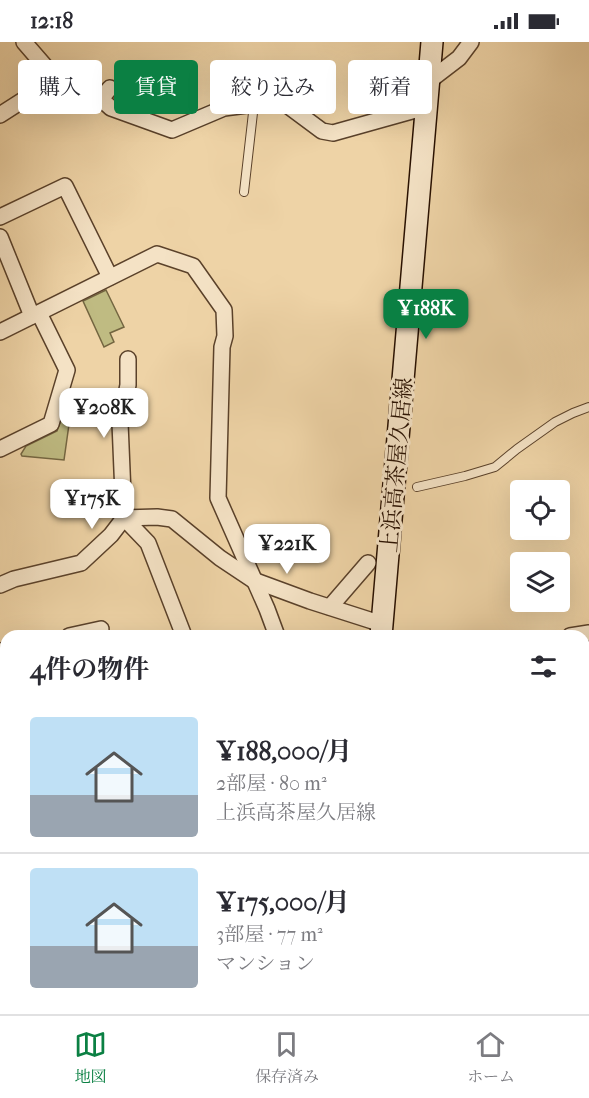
<!DOCTYPE html>
<html lang="ja">
<meta charset="utf-8">
<style>
:root{--surface:#fff;--page:#f2f2f3;--text:#2b2b33;--muted:#7c7c81;--line:#e1e1e2;--accent:#0b8043}
body{margin:0;font-family:"IM FELL French Canon","Noto Serif JP",serif;background:var(--page);color:var(--text);height:100vh;display:flex;flex-direction:column;font-size:22px;white-space:nowrap}
*{box-sizing:border-box;margin:0}
p{font-size:20px;color:var(--muted)}
.icon{flex:none;width:33px;height:33px;fill:none;stroke:currentColor;stroke-width:2;stroke-linecap:round;stroke-linejoin:round}
.map{position:relative;flex:1;overflow:hidden}
.details{position:absolute;left:0px;top:588px;width:590px;height:384px;display:flex;flex-direction:column;background:var(--surface);border-radius:18px 18px 0 0;box-shadow:0 6px 24px #0002}
.details>*{flex:none}
.hud{position:absolute;left:18px;top:18px;width:554px;height:54px;display:flex;gap:12px}
.controls{position:absolute;left:510px;top:438px;display:grid;gap:12px}
.controls a{display:grid;place-items:center;width:60px;height:60px;border-radius:6px;background:var(--surface);box-shadow:0 6px 24px #0002;font-size:30px}
.price{position:absolute;translate:-50% -51px;padding:0 14px;border-radius:12px;background:#fff;color:#222;font-size:20px;line-height:39px;filter:drop-shadow(0 2px 3px #0008)}
.price::after{content:'';position:absolute;left:50%;top:36px;width:18px;height:14px;margin-left:-9px;background:inherit;clip-path:polygon(0 0,100% 0,50% 100%)}
.price.selected{background:var(--accent);color:#fff}
ul{padding:0;list-style:none}
li{display:flex;align-items:center;gap:18px;height:150px;padding:0 30px}
li+li{border-top:2px solid var(--line)}
li span{display:grid;place-items:center;flex:none;width:168px;height:120px;border-radius:6px;color:#555}
li>.icon{margin-inline-start:auto}
span .icon{width:72px;height:72px;fill:#fffc;stroke-width:1}
li b{font-size:26px}
h2{display:flex;justify-content:space-between;align-items:center;height:72px;padding:0 30px;font-size:26px}
.pill{padding:0 21px;border-radius:6px;background:var(--surface);box-shadow:0 6px 24px #0002;font-size:21px;line-height:54px}
.pill.selected{background:var(--accent);color:#fff}
.status{display:flex;justify-content:space-between;align-items:center;height:42px;padding:0 30px;background:var(--surface);direction:ltr}
.status svg{height:16px;fill:currentColor}
.menu{display:flex;justify-content:space-around;align-items:center;height:84px;border-top:2px solid var(--line);background:var(--surface);font-size:16px;color:var(--muted)}
.menu a{display:grid;justify-items:center;gap:3px}
.menu .selected{color:var(--accent)}
.map>svg:first-child{display:block}
.green{fill:#bfbb82;stroke:#746641;stroke-width:1.5}
.lines{fill:none;stroke-linecap:round;stroke-linejoin:round}
.service-casing{stroke:#5a412a;stroke-width:10}
.minor-casing{stroke:#5a412a;stroke-width:18}
.secondary-casing{stroke:#281000;stroke-width:24}
.service{stroke:#f4e2c5;stroke-width:8}
.minor{stroke:#f4e2c5;stroke-width:15}
.secondary{stroke:#f4e2c5;stroke-width:21}
.labels{text-anchor:middle;stroke-width:6;stroke-linejoin:round;paint-order:stroke}
.street-label{font-size:22px;fill:#281000;stroke:#f4e2c5}
</style>
<div class="status"><b>12:18</b><svg viewBox="0 0 49 12"><path d="M0 12V9h3v3zM5 12V6h3v6zM10 12V3h3v9zM15 12V0h3v12zM26 1h20v11H26zM47 4h2v5h-2z"/></svg></div>
<div class="map">
<svg width="589" height="972" viewBox="0 0 589 972">
<rect width="100%" height="100%" fill="#eed3a6"/>
<filter id="stains"><feTurbulence type="fractalNoise" baseFrequency=".00333" numOctaves="4"/><feColorMatrix values="0 0 0 0 .2 0 0 0 0 .09 0 0 0 0 .02 0 0 0 .5 -.17"/></filter>
<radialGradient id="worn" r=".72"><stop offset=".6" stop-color="#630" stop-opacity="0"/><stop offset="1" stop-color="#630" stop-opacity=".3"/></radialGradient>
<!-- green -->
<g class="green">
<polygon points="106,248 124,285 110,291 114,300 104,305 83,259"/>
<polygon points="65,366 71,368 64,418 22,414 21,412 26,404 57,389"/>
</g>
<g class="lines">
<defs>
<g id="service">
<polyline points="231,29 274,50 279,59"/>
<polyline points="244,150 254,62"/>
<polyline points="417,445 465,434 495,425 517,407 555,380 573,371 589,365"/>
</g>
<g id="minor">
<polyline points="429,39 459,16 471,0"/>
<polyline points="110,46 101,57 111,66 172,88 224,66 279,59 287,63 322,89 333,91 426,65"/>
<polyline points="0,73 56,37 24,0"/>
<polyline points="0,175 65,144 110,235"/>
<polyline points="0,195 32,274"/>
<polyline points="0,290 157,212 193,224 224,268 225,294 222,305 218,456 267,567 277,594"/>
<polyline points="0,407 51,382 67,328 39,271"/>
<polyline points="124,476 157,475 172,477 220,516 253,538 310,559 382,582"/>
<polyline points="124,476 148,501 184,594"/>
<polyline points="0,543 14,537 81,521 111,493 124,476 120,381 128,343 128,317"/>
<polyline points="330,565 368,521"/>
<polyline points="69,594 101,587"/>
<polyline points="570,594 589,591"/>
<polyline points="0,609 6,608"/>
<polyline points="0,719 6,718"/>
<polyline points="0,789 6,788"/>
<polyline points="584,808 589,804"/>
<polyline points="0,890 6,890"/>
<polyline points="181,966 181,969 200,966"/>
<polyline points="286,966 351,971"/>
<polyline points="84,972 99,970"/>
<polyline points="227,972 228,966"/>
</g>
<g id="secondary">
<polyline points="381,594 432,0"/>
<polyline points="351,972 352,966"/>
</g>
</defs>
<!-- service casing -->
<use href="#service" class="service-casing"/>
<!-- minor casing -->
<use href="#minor" class="minor-casing"/>
<!-- secondary casing -->
<use href="#secondary" class="secondary-casing"/>
<!-- service -->
<use href="#service" class="service"/>
<!-- minor -->
<use href="#minor" class="minor"/>
<!-- secondary -->
<use href="#secondary" class="secondary"/>
</g>
<g class="labels">
<!-- street labels -->
<g class="street-label">
<text transform="translate(396 423) rotate(-85)" y="8">上浜高茶屋久居線</text>
</g>
</g>
<rect width="100%" height="100%" filter="url(#stains)"/>
<rect width="100%" height="100%" fill="url(#worn)"/>
</svg>
<div class="controls">
<a><svg class="icon" aria-label="locate" viewBox="0 0 24 24"><circle cx="12" cy="12" r="6"/><path d="M12 2v4M12 18v4M2 12h4M18 12h4"/></svg></a>
<a><svg class="icon" aria-label="layers" viewBox="0 0 24 24"><path d="M12 4l9 5-9 5-9-5zM3 14l9 5 9-5"/></svg></a>
</div>
<b class="price selected" style="left:426px;top:298px">¥188K</b>
<b class="price" style="left:104px;top:397px">¥208K</b>
<b class="price" style="left:92px;top:488px">¥175K</b>
<b class="price" style="left:287px;top:533px">¥221K</b>
<div class="hud">
<a class="pill">購入</a>
<a class="pill selected">賃貸</a>
<a class="pill">絞り込み</a>
<a class="pill">新着</a>
</div>
<section class="details">
<h2>4件の物件<svg class="icon" aria-label="filters" viewBox="0 0 24 24"><path d="M4 7h16M4 17h16"/><circle cx="9" cy="7" r="2"/><circle cx="15" cy="17" r="2"/></svg></h2>
<ul>
<li><span style="background:linear-gradient(#bfe0f5 65%,#9aa5b1 0)"><svg class="icon" aria-label="home" viewBox="0 0 24 24"><path d="M3 11l9-7 9 7M6 9v11h12V9"/></svg></span><div><b>¥188,000/月</b><p>2部屋 · 80 m²</p><p>上浜高茶屋久居線</p></div></li>
<li><span style="background:linear-gradient(#bfe0f5 65%,#9aa5b1 0)"><svg class="icon" aria-label="home" viewBox="0 0 24 24"><path d="M3 11l9-7 9 7M6 9v11h12V9"/></svg></span><div><b>¥175,000/月</b><p>3部屋 · 77 m²</p><p>マンション</p></div></li>
</ul>
</section>
</div>
<nav class="menu">
<a class="selected"><svg class="icon" aria-label="map" viewBox="0 0 24 24"><path d="M3 6l6-2 6 2 6-2v14l-6 2-6-2-6 2zM9 4v14M15 6v14"/></svg>地図</a>
<a><svg class="icon" aria-label="saved" viewBox="0 0 24 24"><path d="M7 4h10v16l-5-4-5 4z"/></svg>保存済み</a>
<a><svg class="icon" aria-label="home" viewBox="0 0 24 24"><path d="M3 11l9-7 9 7M6 9v11h12V9"/></svg>ホーム</a>
</nav>
